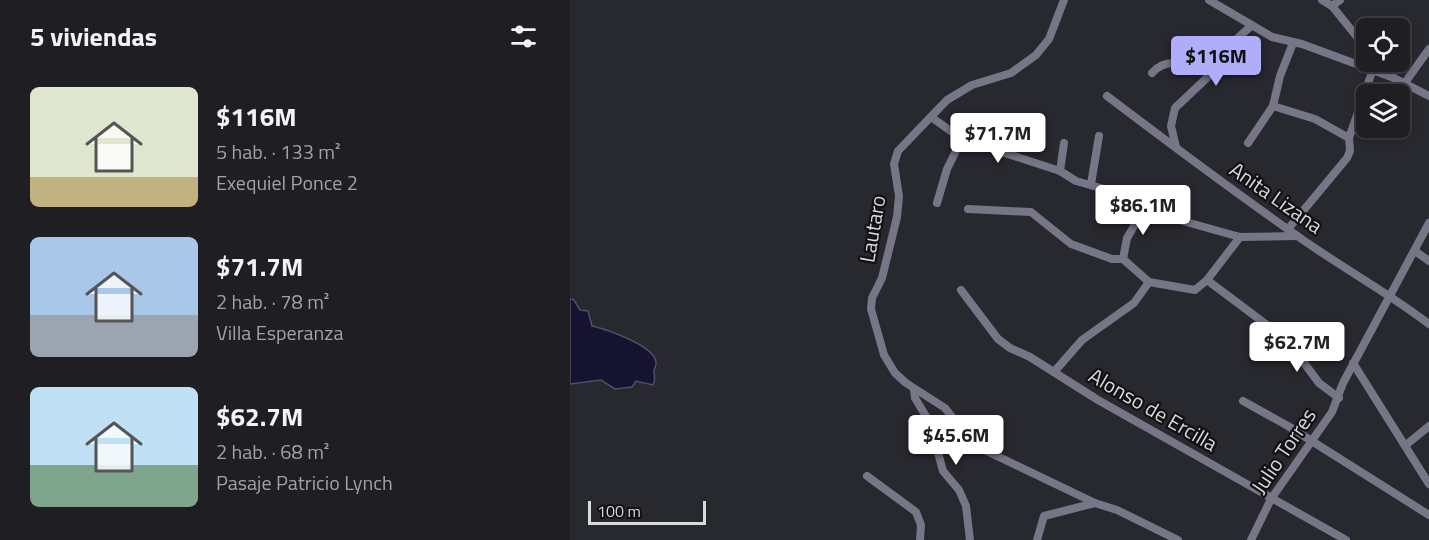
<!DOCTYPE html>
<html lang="es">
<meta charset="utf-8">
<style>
:root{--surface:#1e1e23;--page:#26272b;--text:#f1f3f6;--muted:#a1a2a6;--line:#3c3c41;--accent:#b0aefa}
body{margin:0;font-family:"Titillium Web",sans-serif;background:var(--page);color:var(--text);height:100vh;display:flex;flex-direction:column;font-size:22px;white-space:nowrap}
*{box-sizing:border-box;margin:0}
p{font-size:20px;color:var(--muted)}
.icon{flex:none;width:33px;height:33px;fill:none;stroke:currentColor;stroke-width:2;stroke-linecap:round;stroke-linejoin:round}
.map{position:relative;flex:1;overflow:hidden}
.details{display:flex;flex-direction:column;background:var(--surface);width:570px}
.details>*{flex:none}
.buttons{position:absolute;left:786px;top:18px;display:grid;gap:12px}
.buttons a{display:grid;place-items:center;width:54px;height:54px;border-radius:9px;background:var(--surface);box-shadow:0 3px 9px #0003,0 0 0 2px var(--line);font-size:30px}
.scale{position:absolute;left:18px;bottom:15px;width:118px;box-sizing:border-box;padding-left:6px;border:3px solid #d9dade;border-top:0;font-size:16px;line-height:21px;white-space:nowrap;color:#d9dade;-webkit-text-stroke:4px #111114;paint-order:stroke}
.price{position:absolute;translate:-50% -51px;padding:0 14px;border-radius:6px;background:#fff;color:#222;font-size:20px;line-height:39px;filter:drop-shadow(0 2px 3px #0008)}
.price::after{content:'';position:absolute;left:50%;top:36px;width:18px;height:14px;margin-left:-9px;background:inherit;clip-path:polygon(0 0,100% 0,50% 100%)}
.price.on{background:var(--accent);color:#111}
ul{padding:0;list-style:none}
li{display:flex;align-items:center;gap:18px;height:150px;padding:0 30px}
li span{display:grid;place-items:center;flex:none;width:168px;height:120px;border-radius:9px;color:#555}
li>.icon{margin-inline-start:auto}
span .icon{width:72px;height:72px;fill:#fffc;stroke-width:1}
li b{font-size:26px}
h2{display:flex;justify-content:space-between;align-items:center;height:72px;padding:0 30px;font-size:26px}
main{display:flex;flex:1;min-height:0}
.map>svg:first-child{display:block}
.water{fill:#161331;stroke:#504f65;stroke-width:1.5}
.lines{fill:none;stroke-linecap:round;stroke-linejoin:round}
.street{stroke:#767687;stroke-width:8}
.labels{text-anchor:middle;stroke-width:4.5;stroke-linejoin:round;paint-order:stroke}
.street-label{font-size:21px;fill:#d9dade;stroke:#111114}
</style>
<main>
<section class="details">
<h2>5 viviendas<svg class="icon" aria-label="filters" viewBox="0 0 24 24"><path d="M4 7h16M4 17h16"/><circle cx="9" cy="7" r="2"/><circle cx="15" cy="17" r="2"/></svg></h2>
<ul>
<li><span style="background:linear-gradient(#dfe7d0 75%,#c2b280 0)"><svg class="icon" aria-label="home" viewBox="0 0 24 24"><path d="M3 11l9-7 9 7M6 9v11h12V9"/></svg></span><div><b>$116M</b><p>5 hab. · 133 m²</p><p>Exequiel Ponce 2</p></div></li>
<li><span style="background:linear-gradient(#a9c7e8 65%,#9aa5b1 0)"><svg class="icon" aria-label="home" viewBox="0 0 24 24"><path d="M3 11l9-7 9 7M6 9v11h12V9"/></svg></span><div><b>$71.7M</b><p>2 hab. · 78 m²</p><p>Villa Esperanza</p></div></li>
<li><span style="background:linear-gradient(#bfe0f5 65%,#7fa58c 0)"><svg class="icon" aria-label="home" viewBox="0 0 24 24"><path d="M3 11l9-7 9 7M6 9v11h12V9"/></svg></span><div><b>$62.7M</b><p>2 hab. · 68 m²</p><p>Pasaje Patricio Lynch</p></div></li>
</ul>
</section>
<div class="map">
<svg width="859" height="540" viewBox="0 0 859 540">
<rect width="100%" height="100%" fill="#28282f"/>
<!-- water -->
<path class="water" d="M0,299L4,300L10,310L18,311L22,326C35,329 84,345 86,362C87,364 84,369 84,371C84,378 86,379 83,385L66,381L62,387L45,389L31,380L0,384Z"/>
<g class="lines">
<!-- street -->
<g class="street">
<polyline points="494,0 479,39 466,55 441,73 402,85 377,100 328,151 324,164 329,196 327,217 312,278 302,298 301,309 314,355 325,373 336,383 375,408 404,445 525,503"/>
<polyline points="639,0 702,37 732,44 824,78"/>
<polyline points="752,0 762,6 796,48"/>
<polyline points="762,6 770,0"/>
<polyline points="809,62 824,78 859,96"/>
<path d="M582,73C599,54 621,67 641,74"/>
<polyline points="834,84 859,49"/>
<path d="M537,96C599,143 662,190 726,235C769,266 816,291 859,324"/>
<polyline points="703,106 745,119 779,138"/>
<polyline points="361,117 392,139 490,171 506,181 541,191 609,220 670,237 727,236"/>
<polyline points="678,143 703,106 710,76 723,43"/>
<polyline points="606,147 601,126 605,108 641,74 659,46 681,26"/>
<polyline points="490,171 494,143"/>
<polyline points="521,184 529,136"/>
<polyline points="367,203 377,169 392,139"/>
<polyline points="398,209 461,212 501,244 542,259 553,259 579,282 625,290 637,280 670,237"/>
<polyline points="718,229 777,158 780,151 779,138 802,72"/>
<polyline points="845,251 859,261"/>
<polyline points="553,259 557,238 576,206"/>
<polyline points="637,280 717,340 749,383 769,398"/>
<polyline points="391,290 428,339 440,348 460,357 528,400 776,540"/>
<polyline points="783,363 859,484"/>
<polyline points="484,372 512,340 564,303 579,282"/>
<polyline points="344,389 345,398 360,423 373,471 389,490 396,506 400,540"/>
<polyline points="673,401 718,426 859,515"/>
<polyline points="836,445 859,426"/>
<polyline points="297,476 346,512 351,525 350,540"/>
<polyline points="467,540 474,516 525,503 547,510 608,540"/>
<polyline points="681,540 701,499 762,412 773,383 859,223"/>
</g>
</g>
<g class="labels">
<!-- street labels -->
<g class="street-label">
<text transform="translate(706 198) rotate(35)" y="7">Anita Lizana</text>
<text transform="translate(303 229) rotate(-80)" y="7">Lautaro</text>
<text transform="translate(583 410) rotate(30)" y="7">Alonso de Ercilla</text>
<text transform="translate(714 451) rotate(-56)" y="7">Julio Torres</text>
</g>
</g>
</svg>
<div class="buttons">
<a><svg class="icon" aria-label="locate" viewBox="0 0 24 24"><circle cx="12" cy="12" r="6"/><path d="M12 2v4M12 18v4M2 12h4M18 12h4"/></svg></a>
<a><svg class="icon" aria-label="layers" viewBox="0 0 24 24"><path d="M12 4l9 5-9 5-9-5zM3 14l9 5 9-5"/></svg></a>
</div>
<div class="scale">100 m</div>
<b class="price on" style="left:646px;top:87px">$116M</b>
<b class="price" style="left:428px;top:164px">$71.7M</b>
<b class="price" style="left:573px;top:236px">$86.1M</b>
<b class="price" style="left:727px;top:373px">$62.7M</b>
<b class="price" style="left:386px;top:466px">$45.6M</b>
</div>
</main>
